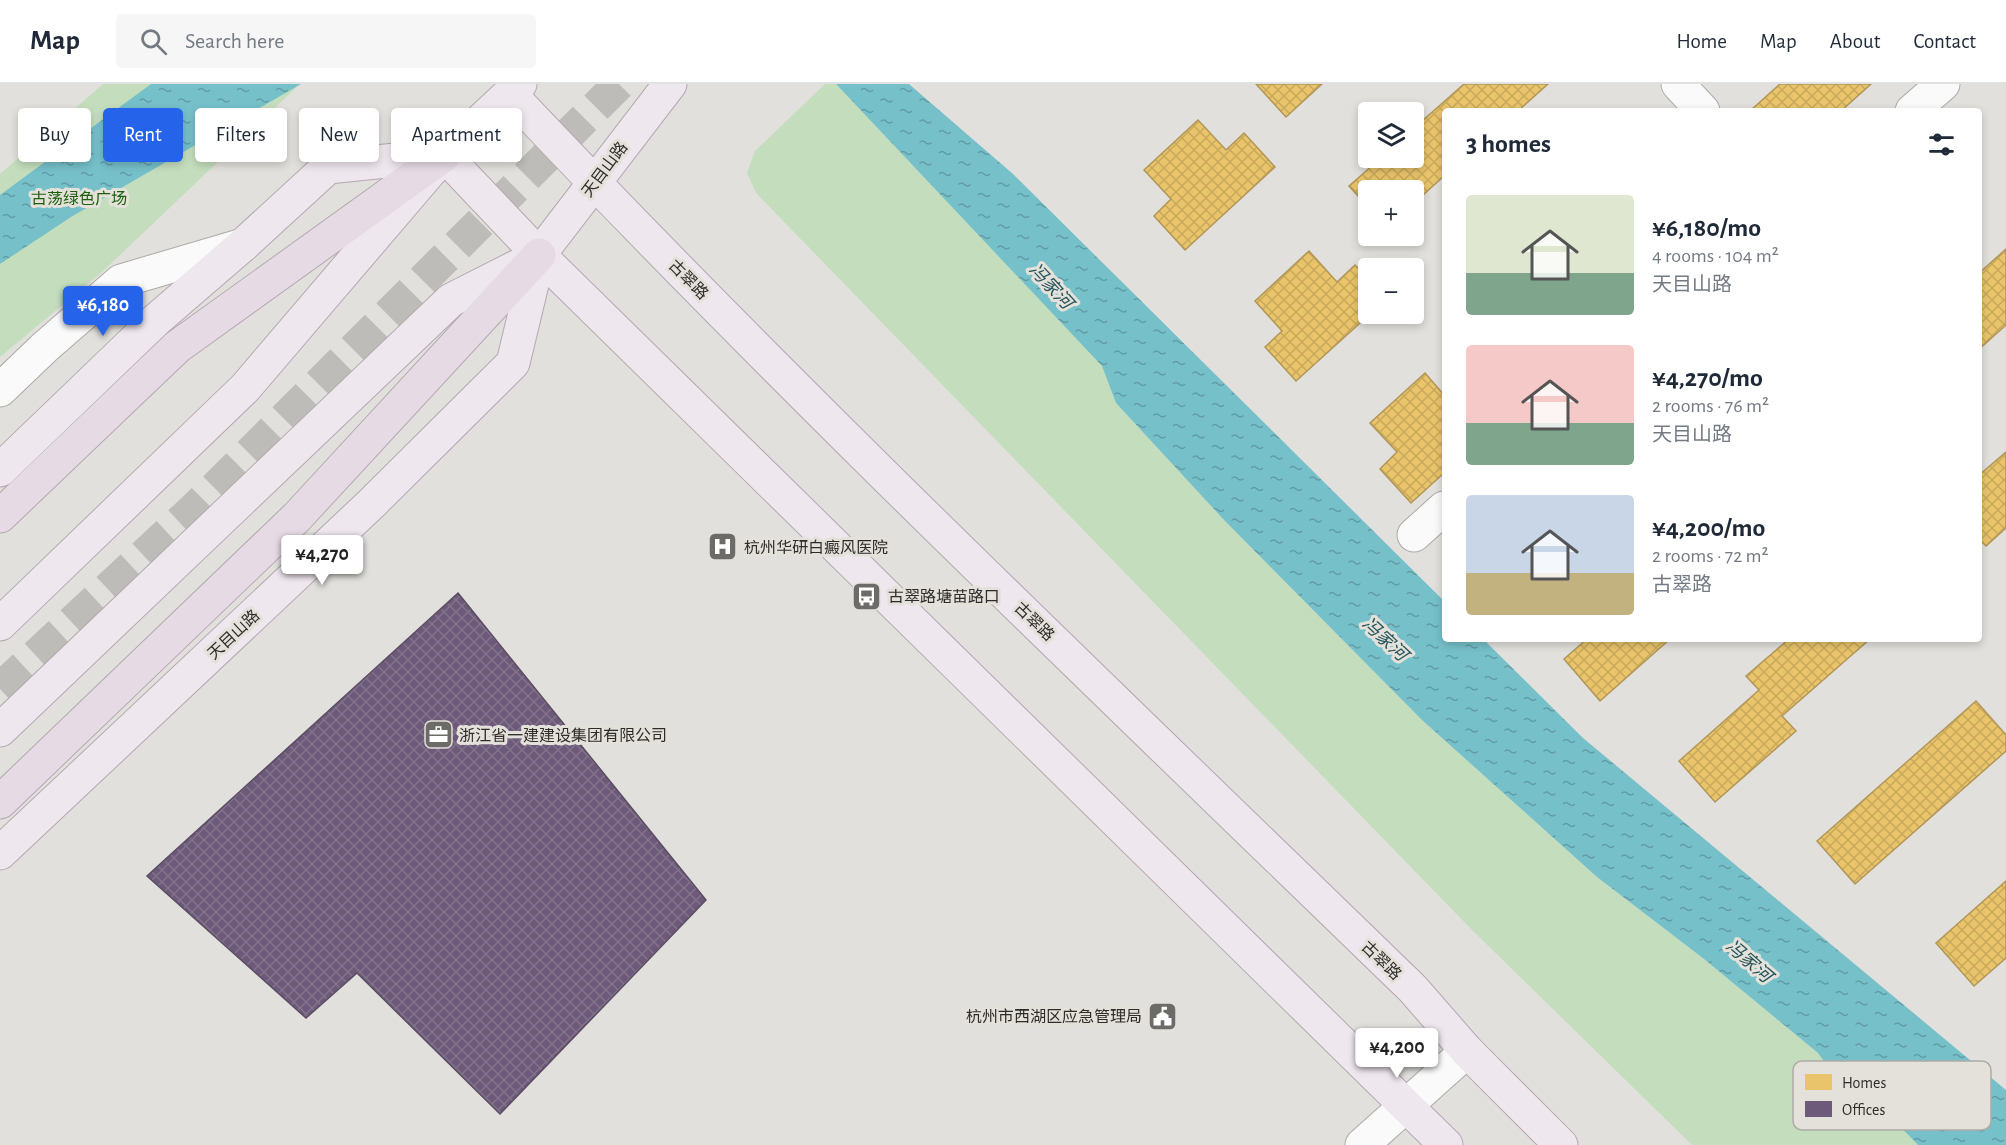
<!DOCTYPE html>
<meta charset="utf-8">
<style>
:root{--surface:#fff;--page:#f6f6f7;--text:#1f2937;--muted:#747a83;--line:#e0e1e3;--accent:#2563eb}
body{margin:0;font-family:"Alegreya Sans","Noto Sans SC",sans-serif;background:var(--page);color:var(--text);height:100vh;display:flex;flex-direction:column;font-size:22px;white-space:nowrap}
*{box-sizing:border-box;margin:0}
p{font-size:20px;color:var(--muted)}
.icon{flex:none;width:33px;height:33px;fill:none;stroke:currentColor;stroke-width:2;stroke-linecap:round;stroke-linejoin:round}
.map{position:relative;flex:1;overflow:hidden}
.side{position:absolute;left:1442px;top:24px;width:540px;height:534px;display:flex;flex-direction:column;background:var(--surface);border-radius:6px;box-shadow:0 3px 9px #0003}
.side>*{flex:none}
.top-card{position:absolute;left:18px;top:24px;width:570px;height:54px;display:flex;gap:12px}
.fabs{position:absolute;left:1358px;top:18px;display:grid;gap:12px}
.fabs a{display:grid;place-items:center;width:66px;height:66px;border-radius:6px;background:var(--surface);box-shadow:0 3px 9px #0003;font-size:30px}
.price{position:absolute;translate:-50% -51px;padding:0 14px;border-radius:6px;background:#fff;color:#222;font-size:20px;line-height:39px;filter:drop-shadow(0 2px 3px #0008)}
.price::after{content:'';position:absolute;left:50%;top:36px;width:18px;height:14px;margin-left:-9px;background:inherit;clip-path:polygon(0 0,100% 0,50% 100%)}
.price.current{background:var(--accent);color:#fff}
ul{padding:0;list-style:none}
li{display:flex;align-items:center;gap:18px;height:150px;padding:0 24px}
li span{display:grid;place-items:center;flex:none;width:168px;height:120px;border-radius:6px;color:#555}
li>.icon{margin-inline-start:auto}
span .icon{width:72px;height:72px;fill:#fffc;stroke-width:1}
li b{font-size:26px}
h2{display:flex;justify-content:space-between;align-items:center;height:72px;padding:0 24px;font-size:26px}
.chip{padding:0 21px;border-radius:6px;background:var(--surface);box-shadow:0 3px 9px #0003;font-size:21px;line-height:54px}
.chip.current{background:var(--accent);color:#fff}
header{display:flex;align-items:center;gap:36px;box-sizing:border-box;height:84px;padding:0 30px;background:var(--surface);border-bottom:2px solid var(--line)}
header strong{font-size:28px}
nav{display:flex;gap:33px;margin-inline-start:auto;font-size:21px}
.search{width:420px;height:54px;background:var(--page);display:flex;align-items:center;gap:15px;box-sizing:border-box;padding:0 21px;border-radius:6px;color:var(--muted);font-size:22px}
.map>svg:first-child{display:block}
.green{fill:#c4debd}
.water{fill:url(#water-ripples)}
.homes{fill:url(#homes-cross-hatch);stroke:#b19657;stroke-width:1.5}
.offices{fill:url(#offices-cross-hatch);stroke:#5a4c62;stroke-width:1.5}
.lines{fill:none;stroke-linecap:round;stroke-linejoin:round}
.highway-tunnel{stroke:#bebcb8;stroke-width:33;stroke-dasharray:33 16;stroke-linecap:butt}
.minor-casing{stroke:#acaba8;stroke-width:35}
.major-casing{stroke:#b4a7b1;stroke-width:35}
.highway-casing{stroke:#b4a7b1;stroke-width:35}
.minor{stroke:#fbfafa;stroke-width:33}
.major{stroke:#efe7ee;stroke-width:33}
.highway{stroke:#e6dbe5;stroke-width:33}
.labels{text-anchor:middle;stroke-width:6;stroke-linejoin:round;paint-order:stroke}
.street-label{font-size:16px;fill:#2d2c2a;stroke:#e4e1da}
.park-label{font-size:16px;fill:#1e600e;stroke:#e4e1da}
.poi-label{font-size:16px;fill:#2d2c2a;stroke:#e4e1da;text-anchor:start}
.water-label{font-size:18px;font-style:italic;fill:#235259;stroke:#e4e1da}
.key{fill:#e4e1da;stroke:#adaba5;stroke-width:1.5}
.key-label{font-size:16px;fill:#2d2c2a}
</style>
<header>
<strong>Map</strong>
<div class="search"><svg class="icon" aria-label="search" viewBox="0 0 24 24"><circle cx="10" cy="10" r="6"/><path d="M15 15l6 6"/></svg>Search here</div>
<nav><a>Home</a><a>Map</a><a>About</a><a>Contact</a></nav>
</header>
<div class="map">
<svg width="2006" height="1061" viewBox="0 0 2006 1061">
<defs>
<pattern id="water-ripples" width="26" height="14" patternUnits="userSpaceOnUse" patternTransform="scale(1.5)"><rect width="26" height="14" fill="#76c0ca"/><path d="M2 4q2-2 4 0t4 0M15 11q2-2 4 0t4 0" fill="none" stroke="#619ca4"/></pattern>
<pattern id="homes-cross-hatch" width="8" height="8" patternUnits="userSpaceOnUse" patternTransform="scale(1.5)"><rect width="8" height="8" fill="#e9c46a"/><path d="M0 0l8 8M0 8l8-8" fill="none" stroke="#c8a95c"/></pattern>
<pattern id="offices-cross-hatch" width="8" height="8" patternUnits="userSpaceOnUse" patternTransform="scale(1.5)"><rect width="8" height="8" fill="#6d597a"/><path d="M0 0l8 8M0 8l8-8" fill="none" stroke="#82738b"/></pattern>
</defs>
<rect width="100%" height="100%" fill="#e2e0dc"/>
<!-- green -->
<g class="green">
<polygon points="103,0 300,0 101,189 0,273 0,90"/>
<polygon points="825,0 836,0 1103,282 1116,319 1224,436 1422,636 1597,793 1704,875 1818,969 1854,1021 1892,1034 1918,1061 1692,1061 1472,846 756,109 747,89 755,67"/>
</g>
<!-- water -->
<g class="water">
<polygon points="151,0 301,0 71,133 0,180 0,111"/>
<polygon points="836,0 909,0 1013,90 1444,517 1444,555 1483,555 1583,654 2006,1006 2006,1061 1918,1061 1892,1034 1854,1021 1818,969 1704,875 1597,793 1422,636 1224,436 1116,319 1102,282"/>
</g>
<!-- homes -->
<g class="homes">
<polygon points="1256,0 1322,0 1286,33"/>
<polygon points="1464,0 1548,0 1518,27 1444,27 1444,92 1413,120 1413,106 1368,106 1368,123 1349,102 1381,74 1413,74 1413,45"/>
<polygon points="1780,0 1871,0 1841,27 1750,27"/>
<polygon points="1198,36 1226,66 1244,49 1275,83 1185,166 1154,132 1171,115 1144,86"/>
<polygon points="2006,165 2006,241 1978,266 1978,190"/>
<polygon points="1309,167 1337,198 1355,181 1368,195 1368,230 1370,230 1296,297 1265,263 1282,247 1255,217"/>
<polygon points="1425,289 1444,311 1444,389 1411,419 1380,385 1397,368 1370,339"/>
<polygon points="2006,368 2006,444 1986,462 1978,454 1978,392"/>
<polygon points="1587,555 1670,555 1600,617 1564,575"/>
<polygon points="1789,555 1870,555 1782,632 1796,647 1715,718 1679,677 1759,606 1746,592"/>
<polygon points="1976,617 2006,651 2006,667 1855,800 1817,757"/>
<polygon points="2006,797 2006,874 1974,902 1936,859"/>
</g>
<!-- offices -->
<polygon class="offices" points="458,509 706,816 500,1030 357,889 306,934 147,792"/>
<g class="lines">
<!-- highway-tunnel -->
<polyline class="highway-tunnel" points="0,605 196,423 619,0"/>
<defs>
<g id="minor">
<polyline points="1678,0 1703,27"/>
<polyline points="1912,27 1943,0"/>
<polyline points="0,306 45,263 121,197 243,161"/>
<polyline points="1414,451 1444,424"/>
<polyline points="1362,1061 1467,967"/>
</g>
<g id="major">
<path d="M510,10C801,318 1109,610 1413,905L1467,967L1561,1061"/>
<polyline points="444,71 539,171 1446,1061"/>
<polyline points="0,386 156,236 243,161 328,83 444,71"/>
<polyline points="0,540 245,304 444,71 520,0"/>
<polyline points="0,646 451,216 536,173"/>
<polyline points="0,769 371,420 513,279 539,171 670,0"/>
</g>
<g id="highway">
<polyline points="0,432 177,263 444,71"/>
<polyline points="0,718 297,433 539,171"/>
</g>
</defs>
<!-- minor casing -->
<use href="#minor" class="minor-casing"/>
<!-- major casing -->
<use href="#major" class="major-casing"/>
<!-- highway casing -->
<use href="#highway" class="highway-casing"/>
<!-- minor -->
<use href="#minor" class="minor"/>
<!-- major -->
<use href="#major" class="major"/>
<!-- highway -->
<use href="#highway" class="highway"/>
</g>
<!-- icons -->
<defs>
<symbol id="hospital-square" viewBox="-11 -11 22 22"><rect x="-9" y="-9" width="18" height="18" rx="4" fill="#6c6b68" stroke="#e4e1da"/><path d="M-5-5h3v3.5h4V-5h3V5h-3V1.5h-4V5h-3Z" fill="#fff"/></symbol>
<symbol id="bus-square" viewBox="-11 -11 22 22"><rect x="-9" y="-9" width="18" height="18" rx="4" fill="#6c6b68" stroke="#e4e1da"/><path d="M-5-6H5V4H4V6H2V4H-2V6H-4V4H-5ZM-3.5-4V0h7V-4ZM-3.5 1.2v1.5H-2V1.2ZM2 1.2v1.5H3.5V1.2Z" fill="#fff"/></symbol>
<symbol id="office-square" viewBox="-11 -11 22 22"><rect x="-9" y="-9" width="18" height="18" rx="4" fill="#6c6b68" stroke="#e4e1da"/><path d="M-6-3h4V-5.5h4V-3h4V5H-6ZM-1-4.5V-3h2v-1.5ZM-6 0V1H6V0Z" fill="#fff"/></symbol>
<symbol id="civic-square" viewBox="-11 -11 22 22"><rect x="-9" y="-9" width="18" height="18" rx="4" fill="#6c6b68" stroke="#e4e1da"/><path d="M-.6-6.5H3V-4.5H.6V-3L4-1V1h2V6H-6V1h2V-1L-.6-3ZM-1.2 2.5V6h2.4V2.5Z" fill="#fff"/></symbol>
</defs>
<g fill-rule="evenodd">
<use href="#hospital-square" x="706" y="446" width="33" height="33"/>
<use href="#bus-square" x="850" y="496" width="33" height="33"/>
<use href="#office-square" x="422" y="634" width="33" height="33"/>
<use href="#civic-square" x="1146" y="916" width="33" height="33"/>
</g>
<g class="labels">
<!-- street labels -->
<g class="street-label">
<text transform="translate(604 85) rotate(-53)" y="6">天目山路</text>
<text transform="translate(689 195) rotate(45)" y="6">古翠路</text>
<text transform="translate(1035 537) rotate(44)" y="6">古翠路</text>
<text transform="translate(233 550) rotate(-43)" y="6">天目山路</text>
<text transform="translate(1382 876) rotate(44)" y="6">古翠路</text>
</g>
<!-- park labels -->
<g class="park-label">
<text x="79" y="120">古荡绿色广场</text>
</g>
<!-- poi labels -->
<g class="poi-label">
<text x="744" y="469">杭州华研白癜风医院</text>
<text x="888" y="518">古翠路塘苗路口</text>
<text x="459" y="657">浙江省一建建设集团有限公司</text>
<text x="1142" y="938" text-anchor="end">杭州市西湖区应急管理局</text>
</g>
<!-- water labels -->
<g class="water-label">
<text transform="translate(1051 202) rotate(47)" y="6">冯家河</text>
<text transform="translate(1385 555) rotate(43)" y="6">冯家河</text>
<text transform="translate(1749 877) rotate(41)" y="6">冯家河</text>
</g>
</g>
<!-- legend -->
<rect x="1793" y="977" width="198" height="69" rx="9" class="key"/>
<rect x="1805" y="990" width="27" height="16" fill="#e9c46a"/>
<rect x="1805" y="1017" width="27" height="16" fill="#6d597a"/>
<g class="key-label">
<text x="1842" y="1004">Homes</text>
<text x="1842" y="1031">Offices</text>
</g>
</svg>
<div class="fabs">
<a><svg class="icon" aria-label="layers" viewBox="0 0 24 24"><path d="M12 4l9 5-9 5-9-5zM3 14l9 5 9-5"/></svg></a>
<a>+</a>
<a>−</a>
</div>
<b class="price current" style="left:103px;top:253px">¥6,180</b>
<b class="price" style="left:322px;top:502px">¥4,270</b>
<b class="price" style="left:1397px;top:995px">¥4,200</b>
<div class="top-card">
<a class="chip">Buy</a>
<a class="chip current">Rent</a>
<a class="chip">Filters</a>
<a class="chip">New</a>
<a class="chip">Apartment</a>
</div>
<section class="side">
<h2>3 homes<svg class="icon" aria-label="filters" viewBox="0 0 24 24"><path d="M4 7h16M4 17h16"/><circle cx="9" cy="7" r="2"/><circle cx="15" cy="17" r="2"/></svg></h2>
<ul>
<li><span style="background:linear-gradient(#dfe7d0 65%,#7fa58c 0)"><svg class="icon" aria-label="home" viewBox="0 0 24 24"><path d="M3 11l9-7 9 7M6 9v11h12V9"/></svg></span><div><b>¥6,180/mo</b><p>4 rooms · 104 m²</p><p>天目山路</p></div></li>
<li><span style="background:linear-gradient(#f6c9c9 65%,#7fa58c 0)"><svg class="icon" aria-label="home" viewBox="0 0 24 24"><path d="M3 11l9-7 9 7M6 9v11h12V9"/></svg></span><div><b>¥4,270/mo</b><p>2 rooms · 76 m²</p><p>天目山路</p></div></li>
<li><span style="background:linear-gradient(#c9d6e8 65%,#c2b280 0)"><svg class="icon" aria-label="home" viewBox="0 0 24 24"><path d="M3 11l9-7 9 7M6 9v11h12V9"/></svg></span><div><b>¥4,200/mo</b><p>2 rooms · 72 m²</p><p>古翠路</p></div></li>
</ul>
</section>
</div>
